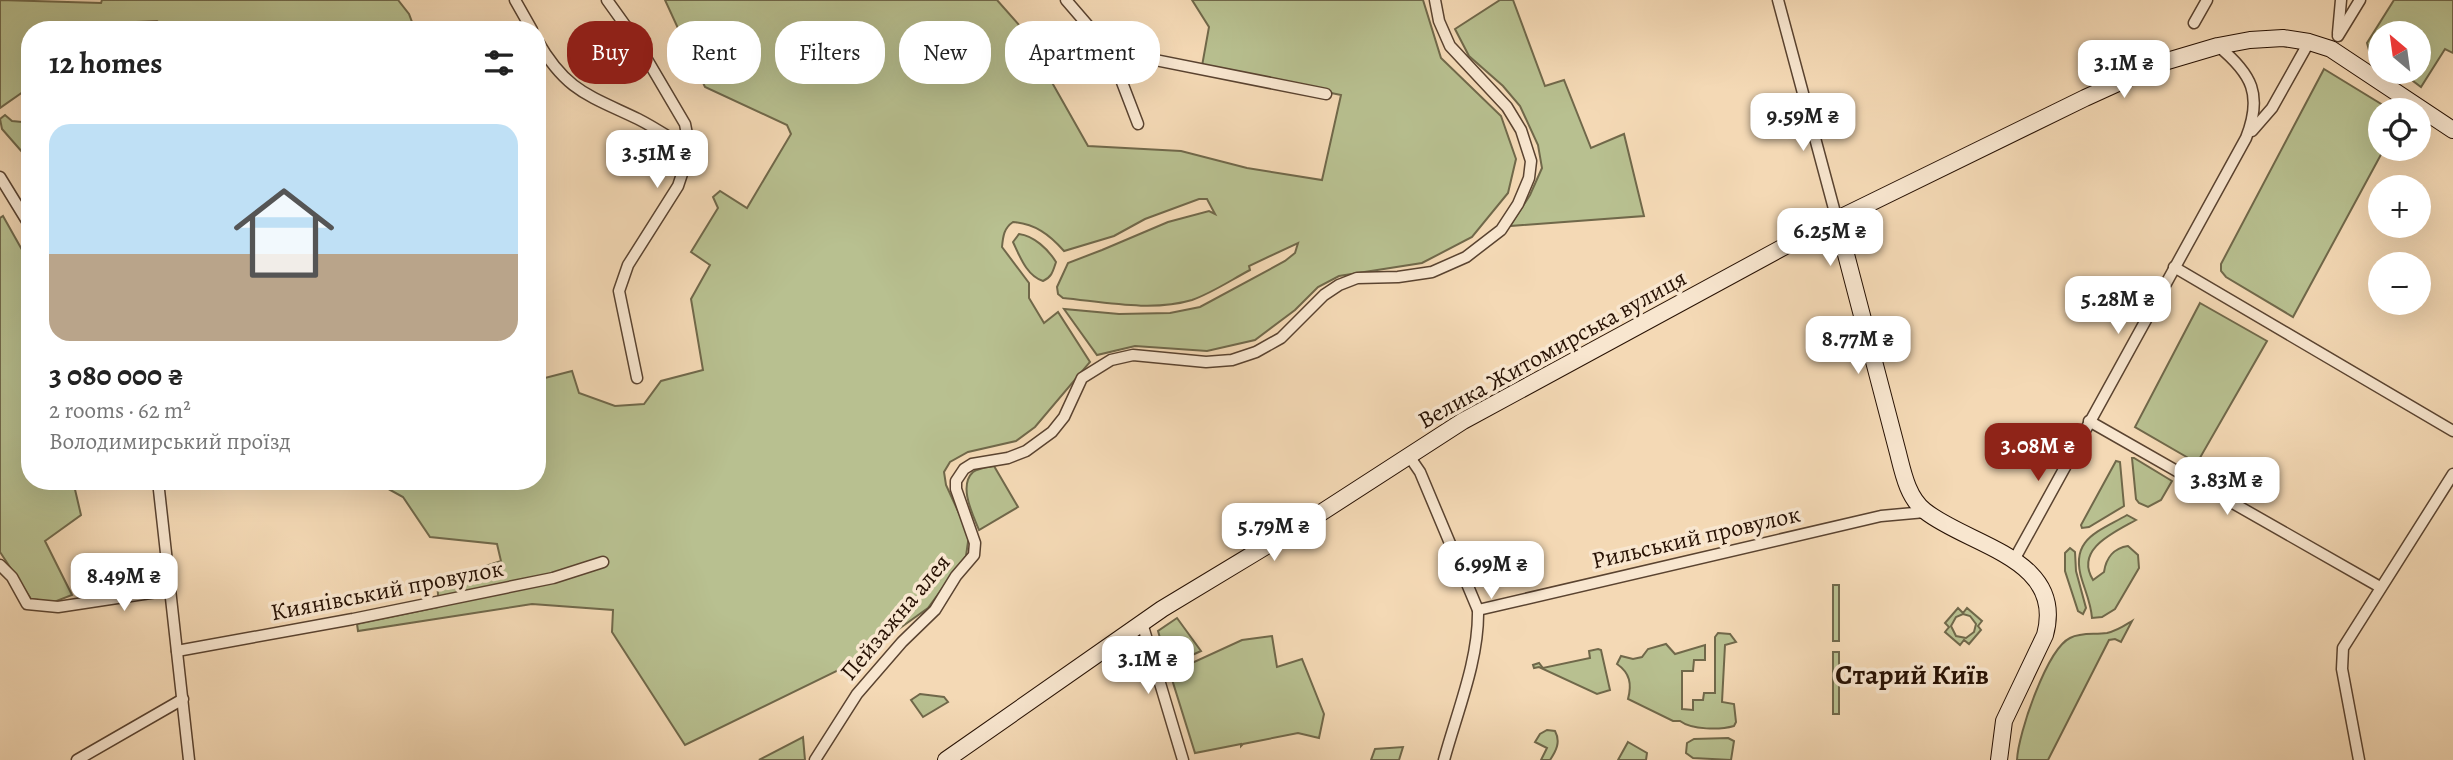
<!DOCTYPE html>
<meta charset="utf-8">
<style>
:root{--surface:#fff;--page:#f2f2f2;--text:#222;--muted:#767676;--line:#e0e0e0;--accent:#8f2418}
body{margin:0;font-family:Alegreya,serif;background:var(--page);color:var(--text);height:100vh;display:flex;flex-direction:column;font-size:26px;white-space:nowrap}
*{box-sizing:border-box;margin:0}
p{font-size:23px;color:var(--muted)}
.icon{flex:none;width:38px;height:38px;fill:none;stroke:currentColor;stroke-width:2;stroke-linecap:round;stroke-linejoin:round}
.map{position:relative;flex:1;overflow:hidden}
.drawer{position:absolute;left:21px;top:21px;width:525px;height:469px;display:flex;flex-direction:column;background:var(--surface);border-radius:28px;box-shadow:0 7px 28px #0002}
.drawer>*{flex:none}
.top-card{position:absolute;left:567px;top:21px;width:665px;height:63px;display:flex;gap:14px}
.needle{width:46px;rotate:331deg}
.buttons{position:absolute;left:2368px;top:21px;display:grid;gap:14px}
.buttons a{display:grid;place-items:center;width:63px;height:63px;border-radius:50%;background:var(--surface);box-shadow:0 7px 28px #0002;font-size:35px}
.price{position:absolute;translate:-50% -60px;padding:0 16px;border-radius:14px;background:#fff;color:#222;font-size:23px;line-height:46px;filter:drop-shadow(0 2px 4px #0008)}
.price::after{content:'';position:absolute;left:50%;top:42px;width:21px;height:16px;margin-left:-10px;background:inherit;clip-path:polygon(0 0,100% 0,50% 100%)}
.price.on{background:var(--accent);color:#fff}
ul{padding:0;list-style:none}
li{display:grid;align-content:center;gap:14px;height:371px;padding:0 28px}
li+li{border-top:2px solid var(--line)}
li span{display:grid;place-items:center;height:217px;border-radius:21px;color:#555}
li>.icon{margin-inline-start:auto}
span .icon{width:126px;height:126px;fill:#fffc;stroke-width:1}
li b{font-size:30px}
h2{display:flex;justify-content:space-between;align-items:center;height:84px;padding:0 28px;font-size:30px}
.pill{padding:0 24px;border-radius:28px;background:var(--surface);box-shadow:0 7px 28px #0002;font-size:24px;line-height:63px}
.pill.on{background:var(--accent);color:#fff}
.map>svg:first-child{display:block}
.green{fill:#b8c090;stroke:#70684a;stroke-width:2;fill-rule:evenodd}
.lines{fill:none;stroke-linecap:round;stroke-linejoin:round}
.street-casing{stroke:#5a4330;stroke-width:13}
.secondary-casing{stroke:#271103;stroke-width:18}
.street{stroke:#f8e6cf;stroke-width:10}
.secondary{stroke:#f8e6cf;stroke-width:16}
.labels{text-anchor:middle;stroke-width:7;stroke-linejoin:round;paint-order:stroke}
.street-label{font-size:24px;fill:#271103;stroke:#f8e6cf}
.quarter-label{font-size:28px;font-weight:bold;fill:#271103;stroke:#f8e6cf}
</style>
<div class="map">
<svg width="2453" height="760" viewBox="0 0 2453 760">
<rect width="100%" height="100%" fill="#f4d9b5"/>
<filter id="stains"><feTurbulence type="fractalNoise" baseFrequency=".00286" numOctaves="4"/><feColorMatrix values="0 0 0 0 .2 0 0 0 0 .09 0 0 0 0 .02 0 0 0 .5 -.17"/></filter>
<radialGradient id="worn" r=".72"><stop offset=".6" stop-color="#630" stop-opacity="0"/><stop offset="1" stop-color="#630" stop-opacity=".3"/></radialGradient>
<!-- green -->
<g class="green">
<polygon points="0,0 101,3 102,0 398,0 409,14 415,30 169,30 157,21 136,22 120,30 30,30 30,87 0,108"/>
<path d="M665,0H997L1020,26L1088,146L1181,151L1247,168L1322,180L1341,95L1202,66L1209,27L1192,0H1423L1441,58L1501,116L1516,159L1508,193L1472,237L1422,263L1339,276L1318,287L1295,310L1255,340L1207,351L1135,346L1097,355L1064,309L1119,314L1170,313L1200,307L1285,261L1295,253L1298,243L1249,266L1250,270C1231,280 1212,293 1192,300C1152,312 1104,302 1063,298L1058,294L1057,287L1068,263L1102,250L1168,222L1209,211L1215,214L1207,199H1199L1145,219L1114,236L1064,251C1049,234 1035,224 1013,222C1004,228 1003,236 1002,247L1029,283V298L1044,323L1058,312L1090,362L1035,427L1016,441L968,452L950,462L944,472L946,485L969,535L966,556L928,608L847,666L685,745L612,632L613,610L532,604L358,631L357,624L439,607L437,582L501,561L497,544L430,537L403,497L374,481H537V380L572,371L579,393L615,406L644,404L661,381L703,370L691,299L710,265L691,252L718,208L713,197L720,191L747,208L791,134L787,125L705,87Z"/>
<polygon points="1500,0 1513,0 1545,86 1564,80 1591,148 1624,134 1644,216 1510,226 1530,195 1542,168 1538,145 1520,106 1503,86 1469,56 1455,29"/>
<polygon points="2394,0 2453,0 2453,53 2445,49 2421,87 2401,72 2418,72 2418,33 2380,33 2380,57 2369,50 2367,43"/>
<polygon points="2324,69 2391,110 2380,110 2380,149 2384,149 2293,317 2226,277 2221,271 2221,264"/>
<polygon points="30,111 30,161 2,129 0,119 5,115 12,121 22,122"/>
<polygon points="3,216 30,264 30,481 73,481 81,515 45,541 72,595 54,602 31,599 0,552 0,218"/>
<path d="M1019,234C1034,236 1048,249 1056,262C1053,271 1052,277 1043,281C1027,276 1020,257 1013,242Z"/>
<polygon points="2200,303 2267,341 2197,463 2135,427"/>
<polygon points="2132,458 2134,458 2172,481 2161,500 2148,507 2139,503 2136,499"/>
<polygon points="2116,461 2120,462 2124,506 2089,527 2082,528 2081,525"/>
<path d="M994,466L1018,507L979,530C973,515 958,486 973,472C978,468 988,467 994,466Z"/>
<path d="M2127,515L2136,520C2115,532 2074,549 2093,580L2104,572C2106,558 2114,548 2128,546L2138,555L2139,568L2115,609L2102,617L2092,618C2091,604 2086,593 2082,580C2069,539 2098,532 2127,515Z"/>
<polygon points="2070,548 2075,552 2076,571 2086,608 2083,614 2078,611 2065,571 2065,553"/>
<rect x="1833" y="585" width="6" height="56"/>
<path d="M1958,608L1963,613L1967,608L1982,621L1978,626L1981,630L1969,644L1964,640L1960,645L1945,632L1949,627L1945,623ZM1963,614L1970,616L1976,624L1974,632L1966,638L1956,636L1951,626L1956,617Z"/>
<polygon points="1177,618 1201,651 1168,666 1158,631"/>
<path d="M2132,621L2121,642L2115,639L2109,640L2048,760H2017C2018,734 2047,649 2070,638C2082,632 2094,635 2107,633C2117,631 2124,626 2132,621Z"/>
<path d="M1718,633L1730,634L1736,642L1725,645L1722,702L1734,704L1736,722L1734,726C1720,730 1692,730 1680,721H1673L1628,699C1632,684 1630,673 1617,664L1621,656L1633,659L1642,657L1648,649L1666,644L1675,654L1705,645V660H1694L1693,671H1682V709L1693,710V700H1703L1704,693H1715V637Z"/>
<polygon points="1272,636 1277,667 1302,659 1324,714 1319,738 1298,733 1243,744 1241,746 1241,744 1195,753 1170,673 1242,640"/>
<polygon points="1598,649 1601,650 1610,690 1597,694 1539,667 1534,668 1533,665 1539,663 1543,668 1590,658 1589,651"/>
<rect x="1833" y="652" width="6" height="62"/>
<polygon points="920,694 944,697 948,702 923,717 911,700"/>
<path d="M1547,730L1555,731C1561,742 1556,751 1550,760H1541L1547,748L1535,742L1540,734Z"/>
<polygon points="803,737 805,760 759,760"/>
<polygon points="1728,738 1734,741 1731,760 1693,758 1686,753 1687,743 1694,739"/>
<polygon points="1628,742 1647,753 1646,760 1618,760"/>
<polygon points="1403,747 1399,760 1371,760 1375,749"/>
</g>
<g class="lines">
<defs>
<g id="street">
<polyline points="515,0 532,30"/>
<polyline points="607,0 635,39 685,124 690,150 678,186 628,265 619,291 637,378"/>
<polyline points="1066,0 1110,51 1326,94"/>
<polyline points="1778,0 1837,220"/>
<polyline points="2194,23 2207,0"/>
<polyline points="2338,33 2341,0"/>
<polyline points="2338,36 2360,0"/>
<path d="M537,40C566,91 588,95 638,119C656,128 673,140 690,150"/>
<polyline points="1110,51 1138,124"/>
<polyline points="2252,131 2272,108 2309,42"/>
<polyline points="0,177 30,226"/>
<polyline points="2174,267 2453,431"/>
<polyline points="2089,421 2380,587"/>
<path d="M1409,456L1420,472L1478,610C1479,660 1457,712 1444,760"/>
<polyline points="158,481 189,760"/>
<path d="M2014,560L2246,138C2263,95 2252,74 2218,46"/>
<polyline points="0,565 12,577 27,604 58,607 170,590"/>
<polyline points="1478,610 1881,516 1925,512"/>
<polyline points="1142,623 1183,760"/>
<polyline points="177,651 353,619 553,578 603,562"/>
<polyline points="77,760 183,699"/>
<polyline points="815,760 857,694 902,642 935,610 956,576 974,555 975,543 956,489 956,481 964,469 972,464 1008,458 1026,451 1052,432 1064,417 1082,378 1111,360 1133,355 1206,362 1232,360 1256,352 1281,338 1324,295 1339,285 1357,278 1398,277 1432,272 1466,257 1501,230 1518,204 1529,178 1531,161 1521,130 1507,107 1450,46 1439,21 1435,0"/>
<polyline points="2359,760 2342,669 2343,648 2453,474"/>
</g>
<g id="secondary">
<path d="M1837,220L1898,453C1903,473 1908,498 1925,511C1969,546 2066,558 2045,635L2004,721L1999,760"/>
<polyline points="946,760 1162,609 1316,516 1463,421 1813,231 2085,98 2164,62 2218,46 2250,40 2283,38 2309,42 2331,49 2453,130"/>
</g>
</defs>
<!-- street casing -->
<use href="#street" class="street-casing"/>
<!-- secondary casing -->
<use href="#secondary" class="secondary-casing"/>
<!-- street -->
<use href="#street" class="street"/>
<!-- secondary -->
<use href="#secondary" class="secondary"/>
</g>
<g class="labels">
<!-- street labels -->
<g class="street-label">
<text transform="translate(1552 349) rotate(-29)" y="8">Велика Житомирська вулиця</text>
<text transform="translate(1696 537) rotate(-13)" y="8">Рильський провулок</text>
<text transform="translate(387 590) rotate(-11)" y="8">Киянівський провулок</text>
<text transform="translate(895 617) rotate(-50)" y="8">Пейзажна алея</text>
</g>
<!-- quarter labels -->
<g class="quarter-label">
<text x="1912" y="684">Старий Київ</text>
</g>
</g>
<rect width="100%" height="100%" filter="url(#stains)"/>
<rect width="100%" height="100%" fill="url(#worn)"/>
</svg>
<div class="buttons">
<a><svg class="needle" viewBox="-14 -14 28 28"><path d="M0-13l5 13h-10z" fill="#e53935"/><path d="M0 13l5-13h-10z" fill="#767676"/></svg></a>
<a><svg class="icon" aria-label="locate" viewBox="0 0 24 24"><circle cx="12" cy="12" r="6"/><path d="M12 2v4M12 18v4M2 12h4M18 12h4"/></svg></a>
<a>+</a>
<a>−</a>
</div>
<b class="price" style="left:2124px;top:100px">3.1M ₴</b>
<b class="price" style="left:1803px;top:153px">9.59M ₴</b>
<b class="price" style="left:657px;top:190px">3.51M ₴</b>
<b class="price" style="left:1830px;top:268px">6.25M ₴</b>
<b class="price" style="left:2118px;top:336px">5.28M ₴</b>
<b class="price" style="left:1858px;top:376px">8.77M ₴</b>
<b class="price on" style="left:2038px;top:483px">3.08M ₴</b>
<b class="price" style="left:2227px;top:517px">3.83M ₴</b>
<b class="price" style="left:1274px;top:563px">5.79M ₴</b>
<b class="price" style="left:1491px;top:601px">6.99M ₴</b>
<b class="price" style="left:124px;top:613px">8.49M ₴</b>
<b class="price" style="left:1148px;top:696px">3.1M ₴</b>
<div class="top-card">
<a class="pill on">Buy</a>
<a class="pill">Rent</a>
<a class="pill">Filters</a>
<a class="pill">New</a>
<a class="pill">Apartment</a>
</div>
<section class="drawer">
<h2>12 homes<svg class="icon" aria-label="filters" viewBox="0 0 24 24"><path d="M4 7h16M4 17h16"/><circle cx="9" cy="7" r="2"/><circle cx="15" cy="17" r="2"/></svg></h2>
<ul>
<li><span style="background:linear-gradient(#bfe0f5 60%,#b9a48a 0)"><svg class="icon" aria-label="home" viewBox="0 0 24 24"><path d="M3 11l9-7 9 7M6 9v11h12V9"/></svg></span><div><b>3 080 000 ₴</b><p>2 rooms · 62 m²</p><p>Володимирський проїзд</p></div></li>
</ul>
</section>
</div>
